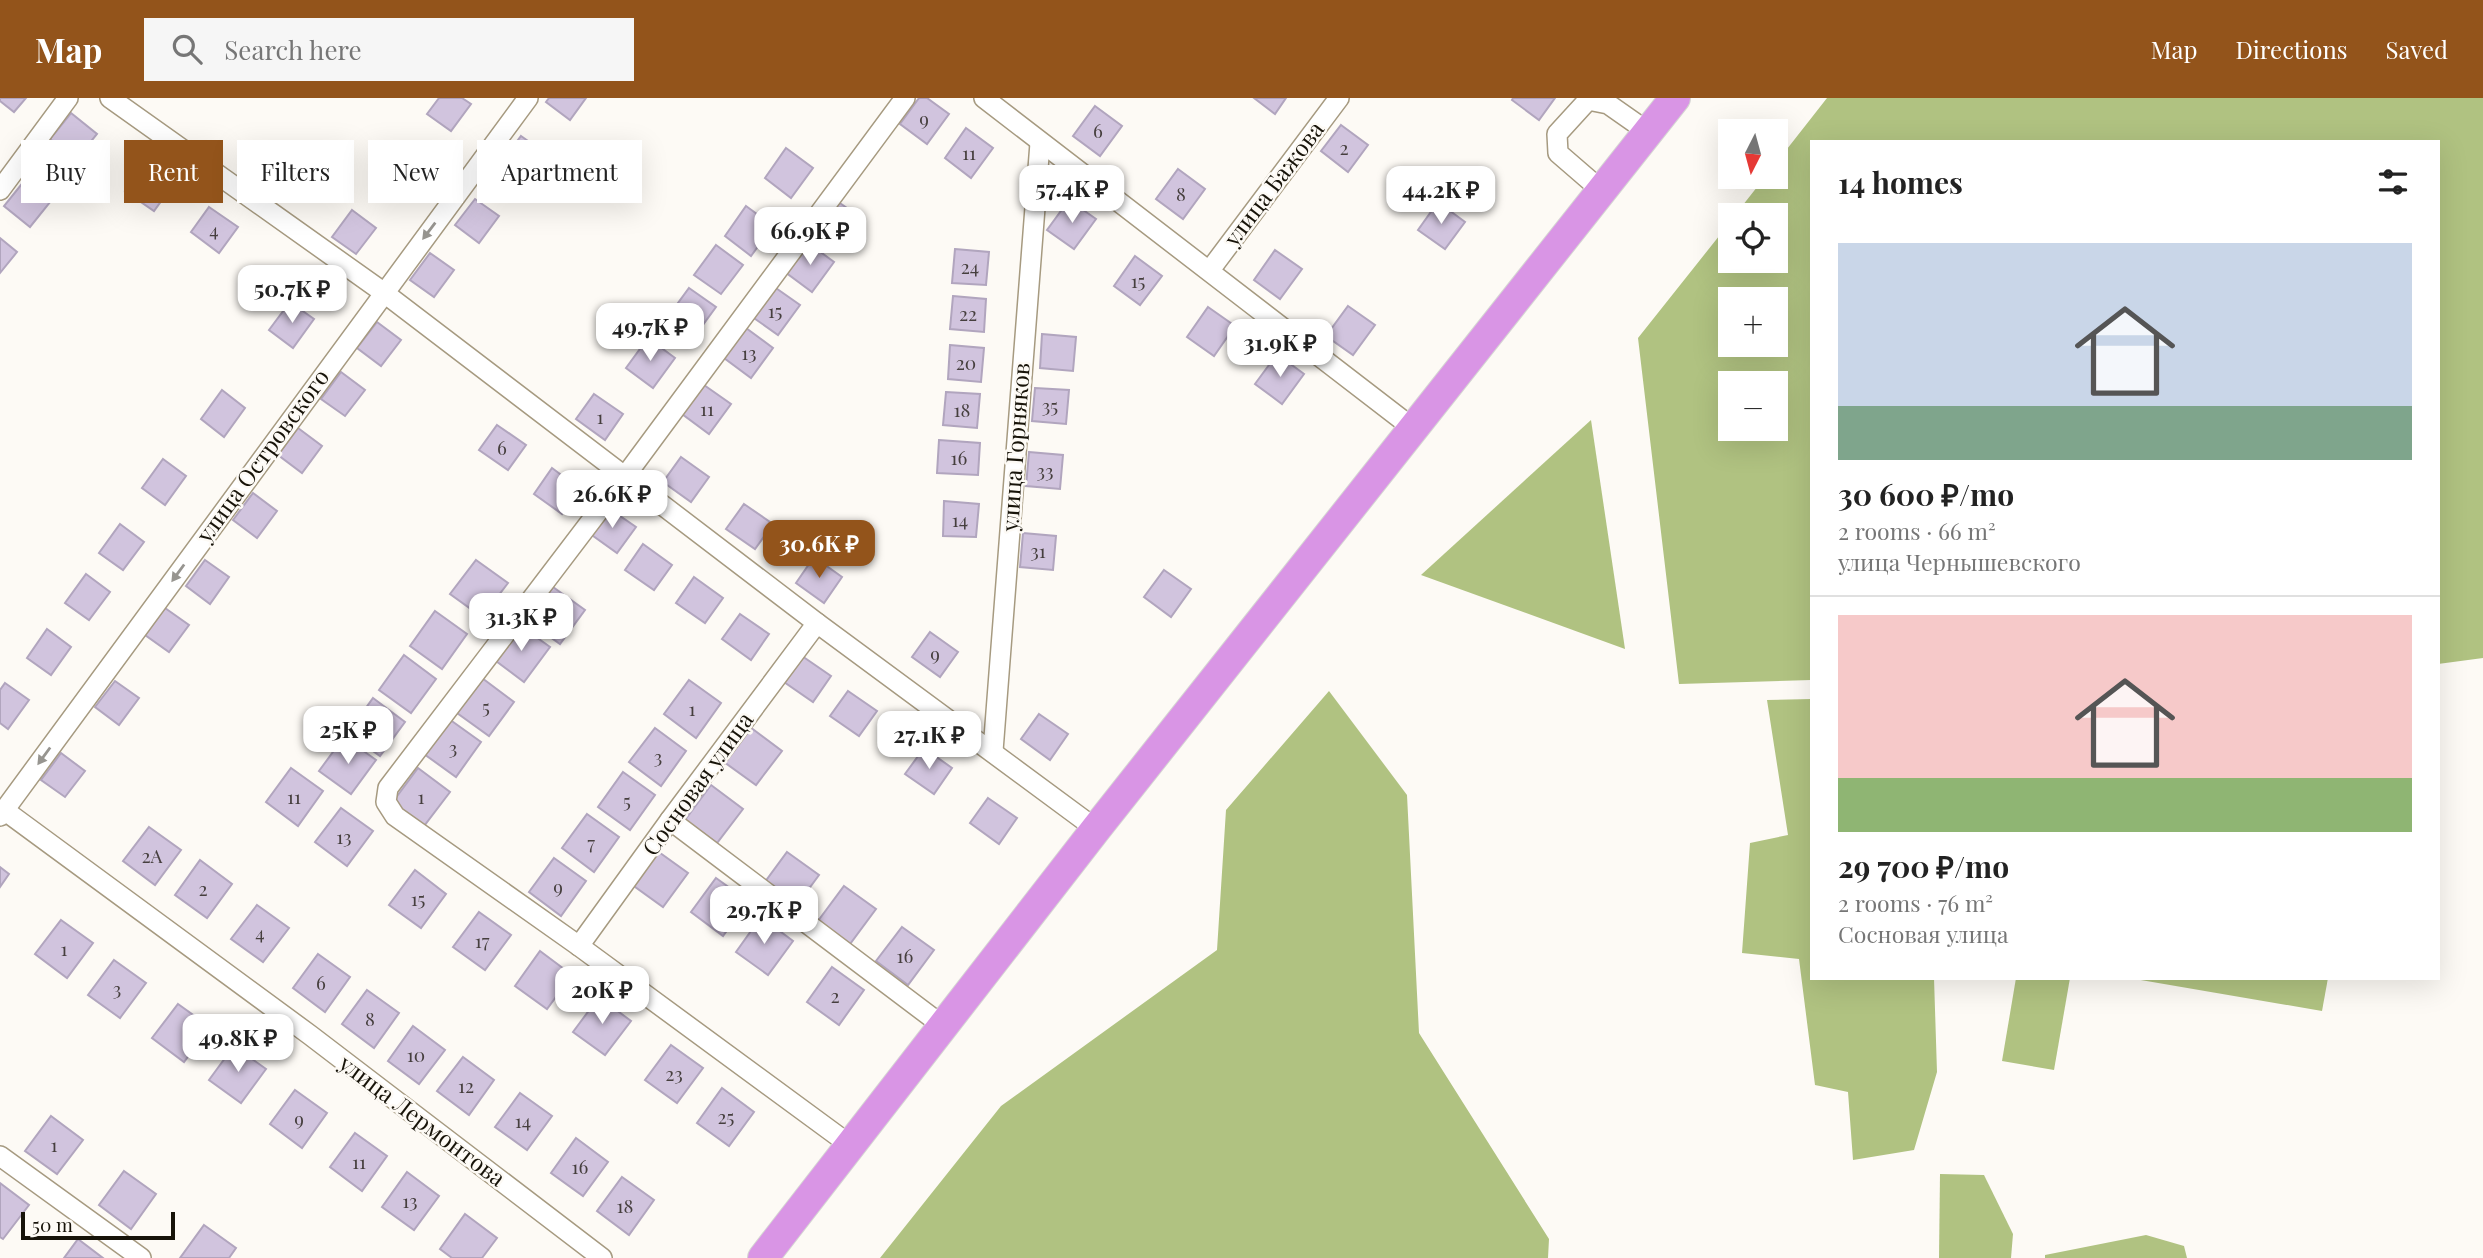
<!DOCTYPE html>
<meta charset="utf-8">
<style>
:root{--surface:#fff;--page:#f6f6f6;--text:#222;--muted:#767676;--line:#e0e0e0;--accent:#93541b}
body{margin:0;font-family:"Playfair Display",serif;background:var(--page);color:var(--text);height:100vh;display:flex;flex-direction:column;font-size:26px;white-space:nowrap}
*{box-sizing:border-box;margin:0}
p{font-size:23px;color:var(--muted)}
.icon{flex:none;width:38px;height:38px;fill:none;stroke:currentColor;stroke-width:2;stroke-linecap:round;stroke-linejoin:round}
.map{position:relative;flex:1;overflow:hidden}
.panel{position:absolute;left:1810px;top:42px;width:630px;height:840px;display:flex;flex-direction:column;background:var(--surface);border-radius:0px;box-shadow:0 7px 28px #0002}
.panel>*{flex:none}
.guide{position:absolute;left:21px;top:42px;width:665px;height:63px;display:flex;gap:14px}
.needle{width:46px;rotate:186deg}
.fabs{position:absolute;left:1718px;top:21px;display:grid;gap:14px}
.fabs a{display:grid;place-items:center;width:70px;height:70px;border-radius:0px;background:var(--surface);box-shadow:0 7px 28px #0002;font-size:35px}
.scale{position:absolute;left:21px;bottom:18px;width:154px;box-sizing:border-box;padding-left:7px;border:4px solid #171309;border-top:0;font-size:19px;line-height:24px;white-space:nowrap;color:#171309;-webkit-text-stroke:5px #fdfaf5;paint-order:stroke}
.price{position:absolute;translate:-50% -60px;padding:0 16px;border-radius:14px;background:#fff;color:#222;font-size:23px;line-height:46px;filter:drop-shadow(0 2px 4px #0008)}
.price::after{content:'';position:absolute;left:50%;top:42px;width:21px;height:16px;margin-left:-10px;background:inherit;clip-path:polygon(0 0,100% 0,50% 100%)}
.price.active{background:var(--accent);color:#fff}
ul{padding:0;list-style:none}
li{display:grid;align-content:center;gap:14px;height:371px;padding:0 28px}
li+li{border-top:2px solid var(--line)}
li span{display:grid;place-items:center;height:217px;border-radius:0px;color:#555}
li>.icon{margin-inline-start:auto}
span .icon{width:126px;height:126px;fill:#fffc;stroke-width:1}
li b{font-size:30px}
h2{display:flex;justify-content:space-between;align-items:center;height:84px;padding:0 28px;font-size:30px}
.pill{padding:0 24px;border-radius:0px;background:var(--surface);box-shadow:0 7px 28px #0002;font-size:24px;line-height:63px}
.pill.active{background:var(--accent);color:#fff}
header{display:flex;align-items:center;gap:42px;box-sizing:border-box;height:98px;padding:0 35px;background:var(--accent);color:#fff}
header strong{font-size:33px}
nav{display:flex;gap:38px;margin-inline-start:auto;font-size:24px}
.search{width:490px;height:63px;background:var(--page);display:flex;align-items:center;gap:18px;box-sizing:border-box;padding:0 24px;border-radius:0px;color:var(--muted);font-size:26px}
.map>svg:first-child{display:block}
.forest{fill:#b0c281;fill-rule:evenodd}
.building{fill:#d1c4de;stroke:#b1a5be;stroke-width:2}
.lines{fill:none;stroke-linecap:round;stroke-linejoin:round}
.minor-casing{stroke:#a69a80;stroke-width:22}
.highway-casing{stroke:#d5d5d3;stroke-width:32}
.minor{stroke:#fff;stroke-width:19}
.highway{stroke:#d995e5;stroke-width:30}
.oneway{fill:#979590}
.labels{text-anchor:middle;stroke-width:5;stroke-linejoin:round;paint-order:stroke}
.number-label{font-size:19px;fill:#463f3e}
.street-label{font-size:23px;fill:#171309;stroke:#fdfaf5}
</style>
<header>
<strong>Map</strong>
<div class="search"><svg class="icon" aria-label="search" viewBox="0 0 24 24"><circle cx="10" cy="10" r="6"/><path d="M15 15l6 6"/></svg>Search here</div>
<nav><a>Map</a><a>Directions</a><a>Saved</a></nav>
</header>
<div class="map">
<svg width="2483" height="1160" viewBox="0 0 2483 1160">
<rect width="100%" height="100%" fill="#fdfaf5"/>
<!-- forest -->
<g class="forest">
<path d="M1827,0H2483V560L2438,566V44H1811V582L1679,586L1638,240L1731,123V163H1776V117H1735L1765,79H1776V65ZM1731,201H1776V247H1731ZM1776,285V331H1731V285Z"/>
<polygon points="1591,322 1625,551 1421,477"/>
<polygon points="1329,593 1407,697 1419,935 1549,1141 1548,1160 880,1160 1001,1008 1217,852 1226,712"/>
<polygon points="1811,601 1811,880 1934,880 1937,974 1914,1052 1853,1062 1848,994 1815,987 1799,861 1742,855 1750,745 1788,737 1767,602"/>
<polygon points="2016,880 2070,880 2054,972 2002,963"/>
<polygon points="2129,880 2328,880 2322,913"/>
<polygon points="1940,1076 1984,1077 2013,1136 2011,1160 1939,1160"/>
<polygon points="2146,1137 2184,1148 2187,1160 2045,1160 2045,1157"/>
</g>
<!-- building -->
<g class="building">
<polygon points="0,0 26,0 14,14 0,3"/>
<polygon points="439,0 462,0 471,6 451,33 427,16"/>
<polygon points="549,0 586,0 570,22 546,4"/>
<polygon points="919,0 927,0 949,16 927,46 900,26"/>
<polygon points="1254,0 1286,0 1275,16"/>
<polygon points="1513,0 1555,0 1539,22 1512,2"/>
<polygon points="1095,8 1122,28 1100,58 1073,38"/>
<polygon points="71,15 97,36 76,62 50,41"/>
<polygon points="1341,27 1368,47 1348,74 1321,53"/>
<polygon points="966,30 993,50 971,80 945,60"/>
<polygon points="521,38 545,55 525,82 501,65"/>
<polygon points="394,50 418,68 398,95 374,77"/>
<polygon points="786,50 813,70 791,100 765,80"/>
<polygon points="143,68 172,88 154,113 125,93"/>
<polygon points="1178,71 1205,91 1183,121 1156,101"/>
<polygon points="25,82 51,103 30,129 4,108"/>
<polygon points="475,101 499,118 479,145 455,127"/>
<polygon points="1069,102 1096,121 1074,151 1047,132"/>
<polygon points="837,103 864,122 842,152 815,133"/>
<polygon points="1438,104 1465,124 1445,151 1418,132"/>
<polygon points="746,108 773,128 751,158 725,138"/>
<polygon points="209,109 238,129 219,155 191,134"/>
<polygon points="352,112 376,130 356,156 332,139"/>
<polygon points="0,140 17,154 0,175"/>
<polygon points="807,144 834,164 812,194 785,174"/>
<polygon points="716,147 743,167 721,196 694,177"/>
<polygon points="955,151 989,154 986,187 952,185"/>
<polygon points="1275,152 1302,171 1280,201 1254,182"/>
<polygon points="430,155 454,172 434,199 410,182"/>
<polygon points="1135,158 1162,178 1140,207 1114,188"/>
<polygon points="773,188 800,207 778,237 751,218"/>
<polygon points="689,190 716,209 694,239 667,220"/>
<polygon points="953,198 986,201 984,234 950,231"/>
<polygon points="290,204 314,221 293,250 269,232"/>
<polygon points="1348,208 1375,227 1353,257 1326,238"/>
<polygon points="1208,209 1235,228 1214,258 1187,239"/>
<polygon points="377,224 401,242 381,268 357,250"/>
<polygon points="746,230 773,250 751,280 724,260"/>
<polygon points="1042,236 1076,239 1073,273 1040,270"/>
<polygon points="648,240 675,260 653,290 626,270"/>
<polygon points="950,247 984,250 981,284 948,281"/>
<polygon points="1277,256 1304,276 1282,306 1255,286"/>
<polygon points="341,274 365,292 345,318 321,301"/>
<polygon points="704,287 731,306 709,336 682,316"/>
<polygon points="1035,290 1069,292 1066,326 1032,323"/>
<polygon points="222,292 245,310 224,339 201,321"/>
<polygon points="946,294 980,296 977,330 943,327"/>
<polygon points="594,296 623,316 605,342 576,321"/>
<polygon points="497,327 526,347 508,372 479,352"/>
<polygon points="298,330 322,348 302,375 278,357"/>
<polygon points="939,342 980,345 978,377 937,375"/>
<polygon points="1029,354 1063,357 1060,391 1026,388"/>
<polygon points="681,359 709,379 691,404 663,384"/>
<polygon points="163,361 186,378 165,407 142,390"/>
<polygon points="552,370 580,391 562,416 534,396"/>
<polygon points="253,395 277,413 257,440 233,422"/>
<polygon points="944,403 979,406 976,439 943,438"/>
<polygon points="744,406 773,426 755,451 726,431"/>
<polygon points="607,409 636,429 617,455 589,435"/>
<polygon points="120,426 144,444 123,472 99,455"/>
<polygon points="1023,435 1056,438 1053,472 1020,469"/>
<polygon points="643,446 672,467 654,492 625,472"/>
<polygon points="814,459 842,479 824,505 796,485"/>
<polygon points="205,462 229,479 210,506 186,488"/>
<polygon points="476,462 508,485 482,519 450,496"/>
<polygon points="1164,472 1191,491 1171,519 1144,499"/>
<polygon points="86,476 110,494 89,522 65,505"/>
<polygon points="694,479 723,500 705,525 676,505"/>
<polygon points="553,489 585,512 560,546 528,523"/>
<polygon points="165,510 189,527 169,554 145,537"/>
<polygon points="435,513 467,536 442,571 410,548"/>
<polygon points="740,516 769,536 751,562 722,541"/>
<polygon points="518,526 550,549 524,584 492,560"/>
<polygon points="47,531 71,549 51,577 27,560"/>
<polygon points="930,534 958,554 940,579 912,559"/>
<polygon points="404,557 436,581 411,615 379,592"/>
<polygon points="802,558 831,578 813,604 784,584"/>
<polygon points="482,580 514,604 489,638 457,615"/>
<polygon points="689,582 721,605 696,640 664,616"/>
<polygon points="115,583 139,600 119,627 95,609"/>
<polygon points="5,585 29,602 8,631 0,625 0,592"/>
<polygon points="848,593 877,613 859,638 830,618"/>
<polygon points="373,600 405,624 380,658 348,635"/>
<polygon points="1039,616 1068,636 1050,662 1021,641"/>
<polygon points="449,621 481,644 456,679 424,656"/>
<polygon points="750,629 782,653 756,687 724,664"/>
<polygon points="655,630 686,653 661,688 629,664"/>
<polygon points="344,639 376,662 351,696 319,673"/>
<polygon points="924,650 952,670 934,696 905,676"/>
<polygon points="61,655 85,673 65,699 41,682"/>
<polygon points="291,670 323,693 298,728 266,704"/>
<polygon points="418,670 450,694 424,728 392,705"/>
<polygon points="623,674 655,697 630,732 598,709"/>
<polygon points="711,687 743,711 717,745 685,722"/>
<polygon points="988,700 1017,720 999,746 970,725"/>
<polygon points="341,710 373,733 347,768 315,744"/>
<polygon points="587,716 619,739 594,774 562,750"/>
<polygon points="149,729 181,752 155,787 123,763"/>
<polygon points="656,752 688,775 663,809 631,786"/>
<polygon points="787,754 819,777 794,811 762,788"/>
<polygon points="554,760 586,783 561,818 529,794"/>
<polygon points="200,762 232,786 207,820 175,797"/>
<polygon points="0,769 9,776 0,789"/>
<polygon points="415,772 446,796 421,830 389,807"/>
<polygon points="716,780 748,803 723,838 691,814"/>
<polygon points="844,788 876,811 850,846 818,823"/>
<polygon points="257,807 289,830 263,864 231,841"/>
<polygon points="479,814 511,837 485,872 453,849"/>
<polygon points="761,819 793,843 768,877 736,854"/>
<polygon points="61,822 93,845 67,880 35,856"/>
<polygon points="902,829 934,852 908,887 876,863"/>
<polygon points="540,853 572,877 547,911 515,888"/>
<polygon points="318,856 350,879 325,914 293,890"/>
<polygon points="114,862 146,885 120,920 88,897"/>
<polygon points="832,869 864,892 839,927 807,904"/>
<polygon points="367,892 399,915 374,950 342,926"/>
<polygon points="599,899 631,923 605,957 573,934"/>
<polygon points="178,906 210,929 184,964 152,940"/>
<polygon points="413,928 445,952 419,986 388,963"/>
<polygon points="671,947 703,970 677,1005 645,982"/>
<polygon points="234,948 266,971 241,1005 209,982"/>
<polygon points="463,959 494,982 469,1017 437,993"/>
<polygon points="722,990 754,1014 729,1048 697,1025"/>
<polygon points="295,992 327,1015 302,1050 270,1026"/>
<polygon points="520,995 552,1018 527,1052 495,1029"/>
<polygon points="51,1018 83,1042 57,1076 25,1053"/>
<polygon points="355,1035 387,1058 362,1093 330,1069"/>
<polygon points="576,1040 608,1064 583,1098 551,1075"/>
<polygon points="124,1073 156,1096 131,1131 99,1107"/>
<polygon points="407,1074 439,1098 414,1132 382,1109"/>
<polygon points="622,1079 654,1102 629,1137 597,1113"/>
<polygon points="0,1085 29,1107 3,1141 0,1139"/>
<polygon points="465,1116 497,1140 482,1160 452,1160 440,1151"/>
<polygon points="204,1127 236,1150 229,1160 180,1160"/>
<polygon points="78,1141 103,1160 64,1160"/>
</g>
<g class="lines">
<defs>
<g id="minor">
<polyline points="110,0 383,194 817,525 1096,731"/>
<polyline points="984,0 1414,331"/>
<polyline points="0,92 68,0"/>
<polyline points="1602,93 1558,55 1557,36 1588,2 1608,6 1648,34"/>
<polyline points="1210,172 1339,0"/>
<polyline points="993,653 1040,45"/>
<polyline points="4,712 310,937 602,1160"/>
<polyline points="0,718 528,0"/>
<polyline points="670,722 943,928"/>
<polyline points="579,848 670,722 817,525"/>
<polyline points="850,1047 579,848 395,718 386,704 388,690 626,377 905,0"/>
<polyline points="0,1058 141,1160"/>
</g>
<polyline id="highway" points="763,1160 1096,731 1675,0"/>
</defs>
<!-- minor casing -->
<use href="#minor" class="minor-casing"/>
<!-- highway casing -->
<use href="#highway" class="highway-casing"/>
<!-- minor -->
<use href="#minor" class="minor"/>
<!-- highway -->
<use href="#highway" class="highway"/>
</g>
<!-- one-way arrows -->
<defs><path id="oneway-solid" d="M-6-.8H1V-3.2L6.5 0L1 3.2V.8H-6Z" transform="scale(1.75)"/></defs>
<g class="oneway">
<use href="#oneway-solid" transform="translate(429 133) rotate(127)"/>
<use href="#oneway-solid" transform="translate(178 475) rotate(126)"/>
<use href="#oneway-solid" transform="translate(44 658) rotate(126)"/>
</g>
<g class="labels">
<!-- number labels -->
<g class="number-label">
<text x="924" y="28">9</text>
<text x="1098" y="40">6</text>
<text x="1344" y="57">2</text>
<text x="969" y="62">11</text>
<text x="1181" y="103">8</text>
<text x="214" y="139">4</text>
<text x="970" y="176">24</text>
<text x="1138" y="190">15</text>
<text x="775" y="220">15</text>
<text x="968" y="223">22</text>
<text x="749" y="262">13</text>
<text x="966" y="272">20</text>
<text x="1050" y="315">35</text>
<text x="707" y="318">11</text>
<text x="962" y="319">18</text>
<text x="600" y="326">1</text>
<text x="502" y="357">6</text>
<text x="959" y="367">16</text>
<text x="1045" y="380">33</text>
<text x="960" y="429">14</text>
<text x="1038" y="460">31</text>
<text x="935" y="563">9</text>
<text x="486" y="616">5</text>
<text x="692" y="618">1</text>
<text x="453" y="657">3</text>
<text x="658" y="666">3</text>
<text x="294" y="706">11</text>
<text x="421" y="706">1</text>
<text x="627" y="710">5</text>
<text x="344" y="746">13</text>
<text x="591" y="752">7</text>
<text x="152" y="765">2А</text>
<text x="558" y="796">9</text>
<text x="203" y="798">2</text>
<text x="418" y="808">15</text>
<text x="260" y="842">4</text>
<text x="482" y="850">17</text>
<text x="64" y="858">1</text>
<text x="905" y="865">16</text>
<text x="321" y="892">6</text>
<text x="117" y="898">3</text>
<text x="835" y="905">2</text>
<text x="370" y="928">8</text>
<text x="416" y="964">10</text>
<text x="674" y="983">23</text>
<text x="466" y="995">12</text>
<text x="726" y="1026">25</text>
<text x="299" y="1028">9</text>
<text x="523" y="1030">14</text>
<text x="54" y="1054">1</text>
<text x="359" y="1071">11</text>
<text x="580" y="1076">16</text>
<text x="410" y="1110">13</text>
<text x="625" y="1115">18</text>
</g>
<!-- street labels -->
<g class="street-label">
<text transform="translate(1274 86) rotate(-53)" y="8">улица Бажова</text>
<text transform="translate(1016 349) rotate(-86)" y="8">улица Горняков</text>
<text transform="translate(263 358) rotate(-54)" y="8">улица Островского</text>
<text transform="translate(698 686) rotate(-54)" y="8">Сосновая улица</text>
<text transform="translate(422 1023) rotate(37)" y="8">улица Лермонтова</text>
</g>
</g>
</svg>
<div class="fabs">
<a><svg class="needle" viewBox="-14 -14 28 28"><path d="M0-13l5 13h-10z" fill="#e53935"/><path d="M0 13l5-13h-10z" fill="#767676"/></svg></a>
<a><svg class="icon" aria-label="locate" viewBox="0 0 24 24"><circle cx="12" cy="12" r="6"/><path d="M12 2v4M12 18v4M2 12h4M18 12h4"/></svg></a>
<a>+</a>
<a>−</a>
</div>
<div class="scale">50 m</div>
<b class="price" style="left:1072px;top:127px">57.4K ₽</b>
<b class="price" style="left:1441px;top:128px">44.2K ₽</b>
<b class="price" style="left:810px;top:169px">66.9K ₽</b>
<b class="price" style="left:292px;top:227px">50.7K ₽</b>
<b class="price" style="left:650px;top:265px">49.7K ₽</b>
<b class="price" style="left:1280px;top:281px">31.9K ₽</b>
<b class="price" style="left:612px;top:432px">26.6K ₽</b>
<b class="price active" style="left:819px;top:482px">30.6K ₽</b>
<b class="price" style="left:521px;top:555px">31.3K ₽</b>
<b class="price" style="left:348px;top:668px">25K ₽</b>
<b class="price" style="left:929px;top:673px">27.1K ₽</b>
<b class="price" style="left:764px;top:848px">29.7K ₽</b>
<b class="price" style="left:602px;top:928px">20K ₽</b>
<b class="price" style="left:238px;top:976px">49.8K ₽</b>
<div class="guide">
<a class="pill">Buy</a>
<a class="pill active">Rent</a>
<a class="pill">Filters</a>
<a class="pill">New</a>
<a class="pill">Apartment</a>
</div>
<section class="panel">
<h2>14 homes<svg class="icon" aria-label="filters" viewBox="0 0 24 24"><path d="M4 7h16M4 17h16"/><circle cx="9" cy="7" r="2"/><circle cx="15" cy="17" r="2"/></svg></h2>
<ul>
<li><span style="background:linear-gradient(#c9d6e8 75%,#7fa58c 0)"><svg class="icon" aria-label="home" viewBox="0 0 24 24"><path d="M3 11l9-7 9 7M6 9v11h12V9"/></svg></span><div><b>30 600 ₽/mo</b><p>2 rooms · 66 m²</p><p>улица Чернышевского</p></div></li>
<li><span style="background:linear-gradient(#f6c9c9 75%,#8fb573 0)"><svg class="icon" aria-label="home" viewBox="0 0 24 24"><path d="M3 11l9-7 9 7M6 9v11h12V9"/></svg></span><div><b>29 700 ₽/mo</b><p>2 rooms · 76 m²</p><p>Сосновая улица</p></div></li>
</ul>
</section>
</div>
